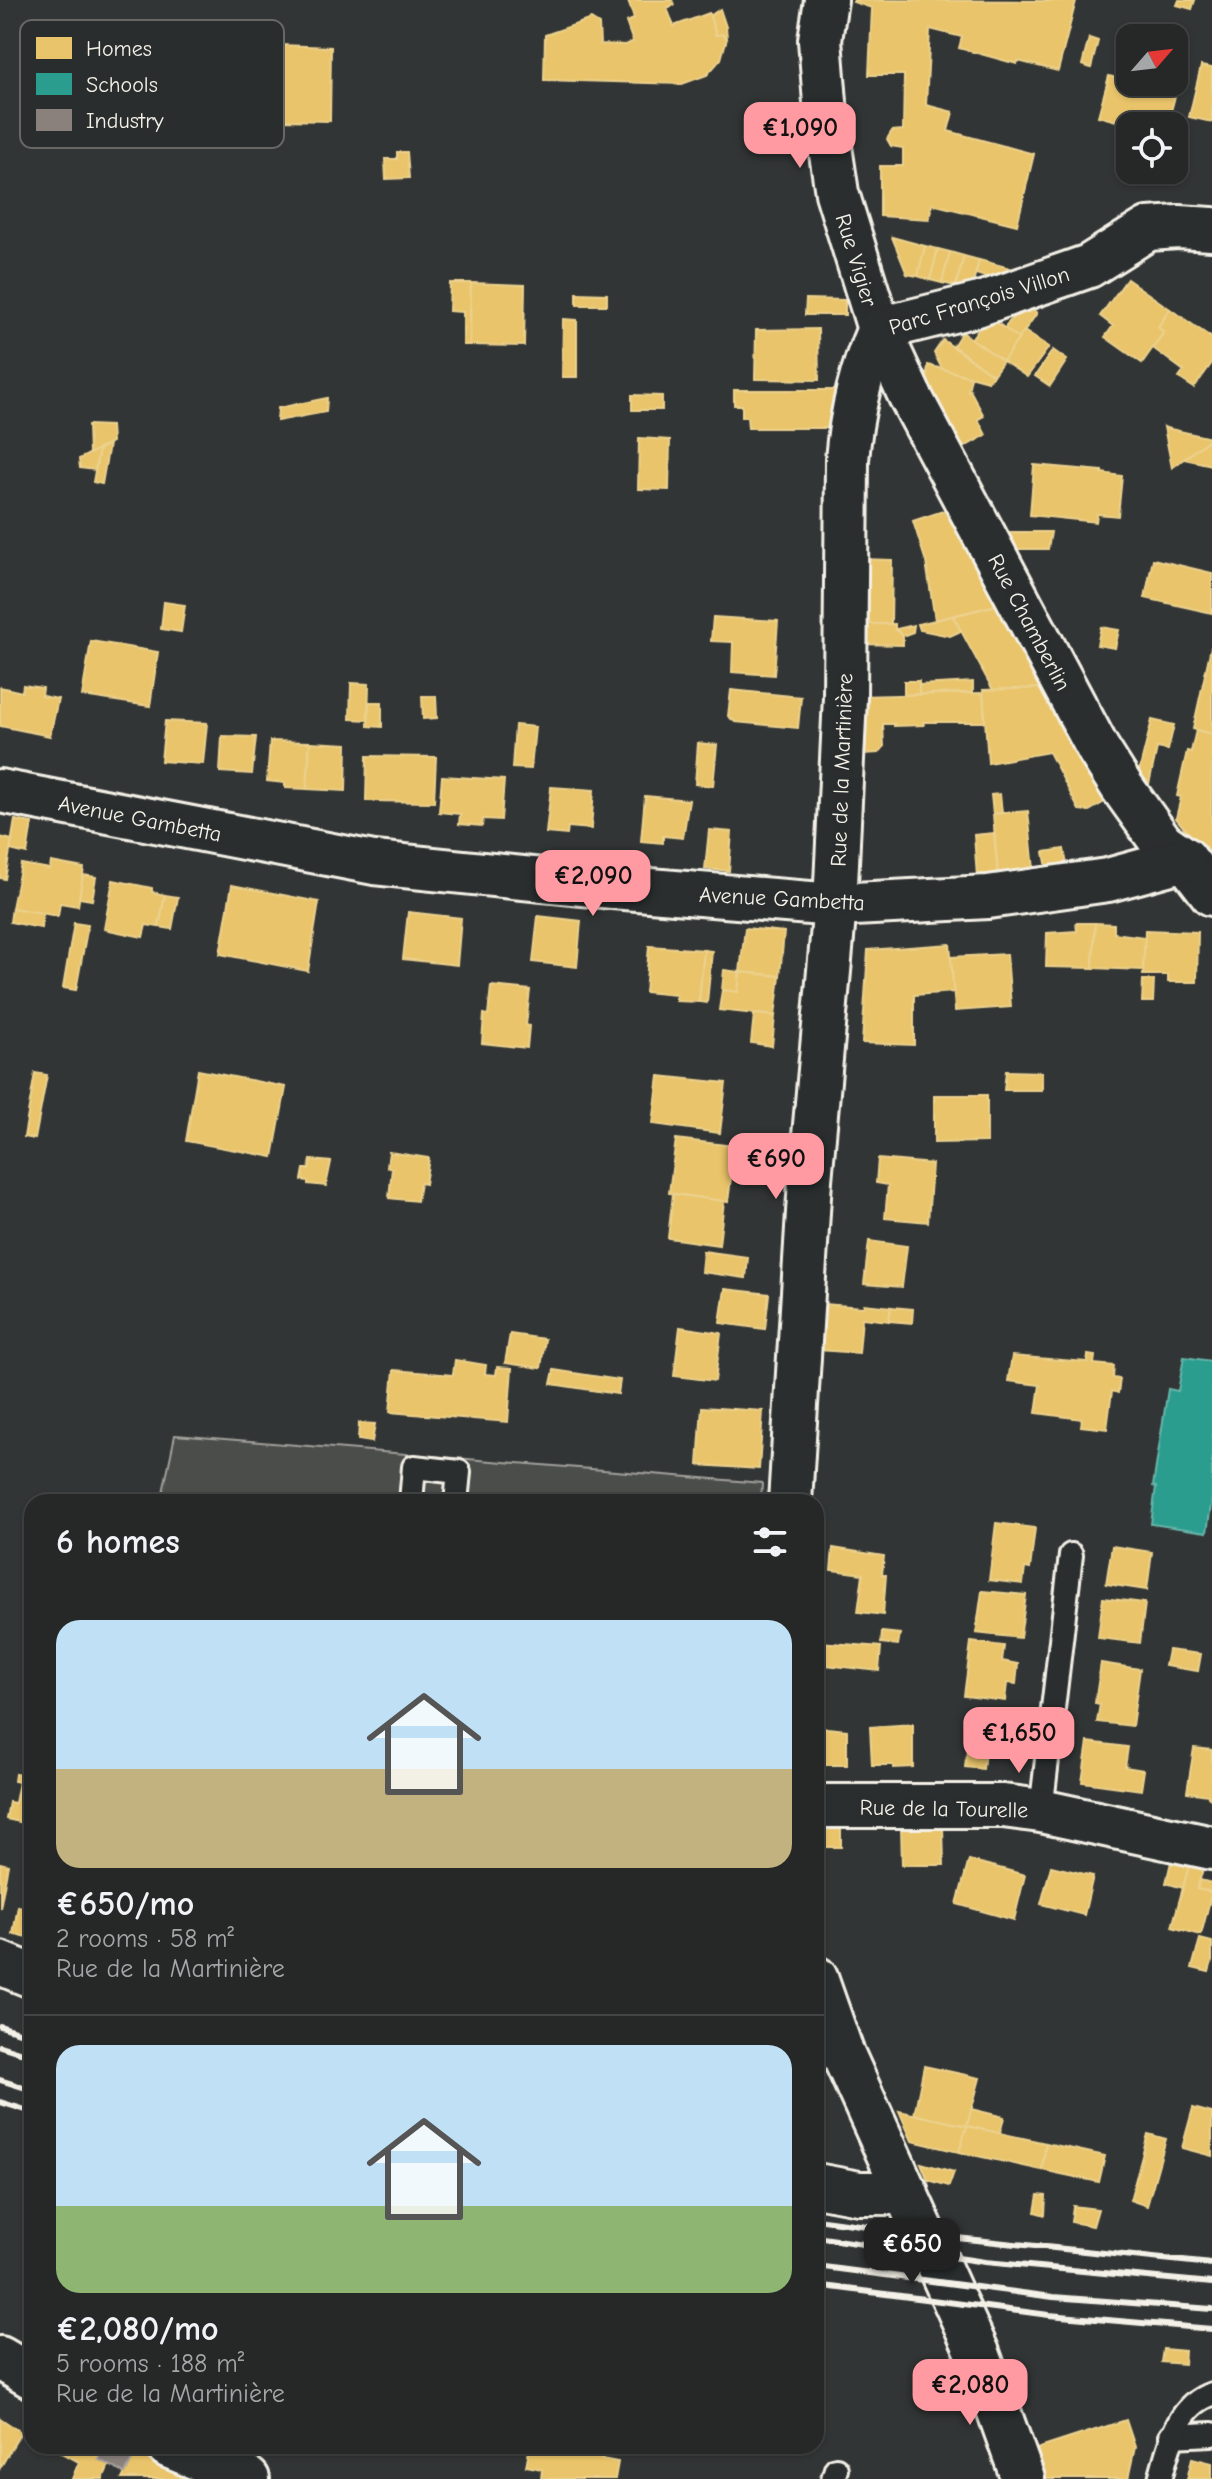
<!DOCTYPE html>
<meta charset="utf-8">
<style>
:root{--surface:#262828;--page:#2e3030;--text:#f1f3f6;--muted:#a4a6a8;--line:#424445;--accent:#ff9aa2}
body{margin:0;font-family:"Comic Neue",sans-serif;background:var(--page);color:var(--text);height:100vh;display:flex;flex-direction:column;font-size:30px;white-space:nowrap}
*{box-sizing:border-box;margin:0}
p{font-size:26px;color:var(--muted)}
.icon{flex:none;width:44px;height:44px;fill:none;stroke:currentColor;stroke-width:2;stroke-linecap:round;stroke-linejoin:round}
.map{position:relative;flex:1;overflow:hidden}
.details{position:absolute;left:24px;top:1494px;width:800px;height:960px;display:flex;flex-direction:column;background:var(--surface);border-radius:24px;box-shadow:0 2px 6px #0004,0 0 0 2px var(--line)}
.details>*{flex:none}
.needle{width:52px;rotate:62deg}
.tools{position:absolute;left:1116px;top:24px;display:grid;gap:16px}
.tools a{display:grid;place-items:center;width:72px;height:72px;border-radius:16px;background:var(--surface);box-shadow:0 2px 6px #0004,0 0 0 2px var(--line);font-size:40px}
.price{position:absolute;translate:-50% -68px;padding:0 18px;border-radius:16px;background:var(--accent);color:#111;font-size:26px;line-height:52px;filter:drop-shadow(0 2px 4px #0008)}
.price::after{content:'';position:absolute;left:50%;top:48px;width:24px;height:18px;margin-left:-12px;background:inherit;clip-path:polygon(0 0,100% 0,50% 100%)}
.price.active{background:#222;color:#fff}
ul{padding:0;list-style:none}
li{display:grid;align-content:center;gap:16px;height:424px;padding:0 32px}
li+li{border-top:2px solid var(--line)}
li span{display:grid;place-items:center;height:248px;border-radius:24px;color:#555}
li>.icon{margin-inline-start:auto}
span .icon{width:144px;height:144px;fill:#fffc;stroke-width:1}
li b{font-size:34px}
h2{display:flex;justify-content:space-between;align-items:center;height:96px;padding:0 32px;font-size:34px}
.map>svg:first-child{display:block}
.green{fill:#4b4d4c;stroke:#a09f9a;stroke-width:2}
.homes{fill:#e9c46a;stroke:#ecd290;stroke-width:2}
.schools{fill:#2a9d8f;stroke:#67b6aa;stroke-width:2}
.industry{fill:#8a817c;stroke:#aaa39c;stroke-width:2}
.lines{fill:none;stroke-linecap:round;stroke-linejoin:round}
.service-casing{stroke:#f4f1e8;stroke-width:28}
.minor-casing{stroke:#f4f1e8;stroke-width:48}
.service{stroke:#2a2d2e;stroke-width:22}
.minor{stroke:#2a2d2e;stroke-width:42}
.rail{stroke:#f4f1e8;stroke-width:6}
.labels{text-anchor:middle;stroke-width:8;stroke-linejoin:round;paint-order:stroke}
.street-label{font-size:22px;fill:#f4f1e8;stroke:#2a2d2e}
.key{fill:#2a2d2e;stroke:#676866;stroke-width:2}
.key-label{font-size:22px;fill:#f4f1e8}
</style>
<div class="map">
<svg width="1212" height="2479" viewBox="0 0 1212 2479">
<rect width="100%" height="100%" fill="#323535"/>
<filter id="ink" filterUnits="userSpaceOnUse"><feTurbulence type="fractalNoise" baseFrequency=".0125" numOctaves="2"/><feDisplacementMap in="SourceGraphic" scale="16" xChannelSelector="R" yChannelSelector="G"/><feConvolveMatrix kernelMatrix="1 2 1 2 8 2 1 2 1" color-interpolation-filters="sRGB"/></filter>
<g filter="url(#ink)">
<!-- green -->
<polygon class="green" points="175,1435 762,1483 761,1502 161,1502"/>
<!-- homes -->
<g class="homes">
<polygon points="628,0 672,0 674,5 667,8 674,26 709,13 716,35 722,34 727,38 721,59 707,75 682,84 544,80 545,35 591,19 599,24 600,44 625,45 633,42 626,22 634,19"/>
<polygon points="854,0 1076,1 1058,71 1018,61 1017,64 959,48 962,37 930,29 926,105 953,112 948,131 1034,154 1017,225 932,204 929,219 880,216 880,166 903,166 903,148 891,146 887,139 892,131 903,130 904,75 869,75 872,8 853,2"/>
<polygon points="1179,0 1195,0 1192,9 1177,5"/>
<polygon points="720,9 726,27 727,38 722,34 716,35 710,16"/>
<polygon points="1089,38 1098,41 1091,68 1082,65"/>
<polygon points="280,45 331,47 330,121 279,120"/>
<polygon points="1201,66 1212,68 1212,122 1189,117"/>
<polygon points="1109,76 1153,88 1154,82 1178,85 1167,126 1135,126 1098,116"/>
<polygon points="397,152 407,152 409,178 386,179 385,159 397,159"/>
<polygon points="892,237 925,246 918,276 907,274"/>
<polygon points="925,246 938,249 930,280 918,276"/>
<polygon points="938,249 950,252 942,283 930,280"/>
<polygon points="950,252 964,256 956,286 942,283"/>
<polygon points="964,256 979,260 971,290 956,286"/>
<polygon points="979,260 1010,268 1006,283 976,274"/>
<polygon points="1127,279 1170,309 1158,327 1164,332 1142,363 1105,337 1113,326 1100,316"/>
<polygon points="450,283 471,283 470,345 463,345 463,312 449,311"/>
<polygon points="471,283 525,285 524,346 470,345"/>
<polygon points="577,293 607,294 607,305 577,305"/>
<polygon points="806,299 845,300 845,315 805,315"/>
<polygon points="1023,303 1037,313 1019,339 1004,329"/>
<polygon points="1170,309 1212,338 1212,363 1194,388 1179,378 1184,371 1153,348 1164,332 1158,327"/>
<polygon points="988,316 1019,339 1003,361 971,339"/>
<polygon points="563,319 577,320 577,377 562,377"/>
<polygon points="818,329 819,380 755,379 756,330"/>
<polygon points="1024,331 1049,347 1027,377 1003,361"/>
<polygon points="962,332 1003,361 993,375 953,346"/>
<polygon points="943,340 993,375 988,381 942,369 934,353"/>
<polygon points="1053,350 1067,360 1050,386 1035,376"/>
<polygon points="928,365 971,377 968,391 970,390 984,416 978,419 986,435 957,451 926,382"/>
<polygon points="734,390 843,390 842,428 748,428 747,417 742,417 742,405 734,405"/>
<polygon points="632,395 662,396 662,410 632,410"/>
<polygon points="327,398 326,412 277,421 278,408"/>
<polygon points="88,425 111,426 112,442 89,454"/>
<polygon points="1164,427 1166,428 1211,438 1172,468"/>
<polygon points="639,438 670,440 669,490 638,489"/>
<polygon points="1211,438 1212,465 1184,459"/>
<polygon points="109,444 102,484 93,482 99,449"/>
<polygon points="99,449 95,470 80,468 79,459"/>
<polygon points="1034,465 1102,471 1102,473 1122,476 1118,516 1097,514 1096,522 1030,515"/>
<polygon points="952,508 966,549 971,547 1001,604 935,620 926,562 913,521"/>
<polygon points="1004,532 1051,532 1048,549 1013,549"/>
<polygon points="860,559 892,560 891,624 859,624"/>
<polygon points="1153,559 1212,573 1212,613 1145,598"/>
<polygon points="164,602 185,605 181,632 161,629"/>
<polygon points="1001,604 1046,688 993,690 953,616"/>
<polygon points="953,616 961,631 950,636 920,630 918,624"/>
<polygon points="713,617 778,621 774,675 732,672 733,642 711,641"/>
<polygon points="859,624 895,624 895,630 903,635 903,645 858,644"/>
<polygon points="914,625 913,632 902,636 896,629"/>
<polygon points="1101,627 1119,630 1115,648 1097,645"/>
<polygon points="91,641 158,652 150,706 82,696"/>
<polygon points="1211,647 1212,647 1212,734 1193,729"/>
<polygon points="904,681 919,681 919,694 904,695"/>
<polygon points="973,682 973,693 919,694 919,685"/>
<polygon points="351,683 369,684 368,720 350,719"/>
<polygon points="23,685 43,688 42,696 58,699 50,736 0,726 0,687 22,692"/>
<polygon points="1046,688 1106,801 1089,811 1079,810 1049,752 988,763 983,690"/>
<polygon points="731,690 801,697 798,728 735,722 728,716"/>
<polygon points="983,693 985,722 923,722 924,725 894,726 894,724 883,724 884,747 879,753 863,754 857,696"/>
<polygon points="422,696 436,696 437,718 423,719"/>
<polygon points="369,702 382,702 382,727 368,726"/>
<polygon points="1152,720 1174,725 1168,750 1157,748 1149,784 1139,772"/>
<polygon points="165,721 207,723 203,764 161,761"/>
<polygon points="515,725 535,727 531,769 512,768"/>
<polygon points="1196,730 1212,734 1211,861 1176,818 1181,797 1177,796 1187,751 1191,752"/>
<polygon points="222,736 256,737 252,774 220,772"/>
<polygon points="270,741 310,742 307,789 285,788 285,783 267,781"/>
<polygon points="310,742 347,744 346,791 307,789"/>
<polygon points="698,743 717,745 713,786 695,784"/>
<polygon points="367,756 436,757 434,802 366,801"/>
<polygon points="442,776 504,780 501,820 483,819 482,826 459,824 460,814 439,812"/>
<polygon points="551,787 594,790 591,829 568,827 567,835 546,833"/>
<polygon points="1000,794 1002,813 993,814 991,795"/>
<polygon points="645,796 689,800 683,838 663,836 663,843 641,841"/>
<polygon points="1028,811 1034,870 998,876 993,814"/>
<polygon points="15,820 32,823 27,854 10,850"/>
<polygon points="709,830 732,832 729,871 705,869"/>
<polygon points="994,833 998,876 977,877 974,835"/>
<polygon points="0,837 12,840 5,879 0,878"/>
<polygon points="1064,849 1067,865 1047,868 1044,852"/>
<polygon points="51,862 84,868 78,906 60,903 58,916 12,908 21,864 50,869"/>
<polygon points="83,875 96,877 92,900 79,898"/>
<polygon points="113,880 152,888 152,892 165,895 159,927 146,925 143,937 104,929"/>
<polygon points="232,885 319,902 308,971 220,954"/>
<polygon points="165,895 178,897 172,929 159,927"/>
<polygon points="12,908 43,913 41,928 10,922"/>
<polygon points="408,912 461,918 457,965 403,959"/>
<polygon points="538,916 581,921 577,967 533,962"/>
<polygon points="74,923 88,925 76,990 63,988"/>
<polygon points="1076,923 1095,923 1093,968 1046,967 1047,933 1077,931"/>
<polygon points="1095,923 1114,924 1114,933 1145,937 1143,970 1093,968"/>
<polygon points="745,928 784,932 780,976 740,972"/>
<polygon points="1145,930 1198,932 1197,982 1168,982 1168,975 1143,975"/>
<polygon points="950,944 954,992 914,995 914,1045 862,1043 868,950"/>
<polygon points="649,946 704,950 699,1002 676,1001 676,995 645,992"/>
<polygon points="704,950 712,951 707,1003 699,1002"/>
<polygon points="1007,954 1011,1007 955,1011 951,957"/>
<polygon points="724,970 740,972 738,992 722,990"/>
<polygon points="740,972 780,976 775,1016 719,1010 722,990 738,992"/>
<polygon points="1143,980 1154,980 1153,1002 1142,1002"/>
<polygon points="491,986 530,990 526,1025 529,1026 527,1048 482,1043 484,1014 488,1015"/>
<polygon points="754,1014 775,1016 772,1046 751,1043"/>
<polygon points="198,1070 286,1087 273,1157 186,1141"/>
<polygon points="1006,1071 1042,1072 1042,1090 1004,1090"/>
<polygon points="35,1073 47,1075 35,1139 24,1137"/>
<polygon points="659,1076 726,1083 720,1133 653,1124"/>
<polygon points="934,1095 987,1095 987,1142 934,1143"/>
<polygon points="676,1139 735,1146 728,1202 669,1193"/>
<polygon points="389,1152 429,1158 425,1184 420,1183 417,1201 389,1198 392,1168 387,1167"/>
<polygon points="878,1159 932,1164 928,1222 885,1218 888,1185 876,1183"/>
<polygon points="311,1160 331,1162 326,1186 308,1184 308,1181 302,1180 304,1169 309,1169"/>
<polygon points="673,1194 724,1201 719,1245 668,1238"/>
<polygon points="869,1241 907,1246 902,1287 864,1284"/>
<polygon points="703,1251 748,1257 746,1278 701,1272"/>
<polygon points="725,1289 769,1294 765,1329 720,1323"/>
<polygon points="823,1304 863,1307 864,1304 891,1307 889,1321 862,1318 859,1353 819,1350"/>
<polygon points="891,1307 913,1309 912,1323 889,1321"/>
<polygon points="680,1327 721,1333 715,1381 674,1376"/>
<polygon points="510,1334 545,1339 541,1368 505,1363"/>
<polygon points="1088,1355 1095,1356 1094,1364 1114,1366 1113,1378 1120,1379 1118,1393 1112,1391 1107,1429 1081,1426 1082,1419 1036,1413 1040,1385 1008,1381 1012,1356 1087,1362"/>
<polygon points="455,1360 486,1365 485,1374 496,1375 497,1367 512,1368 508,1422 390,1412 394,1370 453,1375"/>
<polygon points="554,1370 620,1380 618,1394 551,1384"/>
<polygon points="702,1407 763,1411 759,1469 698,1465"/>
<polygon points="359,1423 375,1424 372,1442 358,1440"/>
<polygon points="996,1523 1035,1528 1030,1569 1025,1568 1023,1584 989,1580"/>
<polygon points="1112,1546 1152,1552 1147,1590 1106,1584"/>
<polygon points="833,1548 884,1556 882,1575 886,1575 883,1615 858,1612 863,1574 831,1570"/>
<polygon points="982,1591 1026,1595 1020,1638 976,1633"/>
<polygon points="1103,1598 1145,1603 1140,1643 1098,1638"/>
<polygon points="882,1632 900,1634 898,1645 881,1643"/>
<polygon points="819,1642 881,1647 879,1671 817,1664"/>
<polygon points="971,1642 1004,1646 1002,1661 1018,1664 1016,1684 1007,1683 1005,1701 964,1696"/>
<polygon points="1168,1650 1201,1654 1198,1671 1165,1666"/>
<polygon points="1101,1663 1140,1669 1132,1726 1097,1722 1100,1704 1095,1703"/>
<polygon points="913,1724 913,1767 893,1768 893,1765 872,1765 870,1727"/>
<polygon points="970,1724 1012,1729 1010,1748 993,1746 985,1751 983,1769 965,1767"/>
<polygon points="816,1727 847,1730 847,1765 816,1765"/>
<polygon points="1088,1742 1128,1747 1125,1767 1144,1770 1141,1790 1082,1782"/>
<polygon points="1194,1748 1212,1750 1212,1800 1208,1797 1208,1795 1187,1792"/>
<polygon points="15,1774 32,1777 32,1809 29,1824 6,1819 9,1802 15,1803 19,1782 14,1781"/>
<rect x="816" y="1826" width="25" height="21"/>
<polygon points="901,1826 943,1826 944,1865 902,1865"/>
<polygon points="969,1860 1025,1875 1014,1920 957,1904"/>
<polygon points="1171,1862 1189,1866 1183,1888 1166,1883"/>
<polygon points="0,1863 8,1865 0,1908"/>
<polygon points="1051,1866 1093,1876 1084,1915 1041,1904"/>
<polygon points="1189,1866 1203,1869 1197,1889 1212,1892 1201,1935 1172,1927"/>
<polygon points="1200,1880 1212,1883 1212,1892 1197,1889"/>
<polygon points="18,1906 32,1909 32,1938 13,1934"/>
<polygon points="1200,1939 1212,1942 1212,1961 1209,1972 1192,1968"/>
<polygon points="924,2066 980,2078 967,2126 914,2115"/>
<polygon points="1193,2108 1212,2113 1212,2156 1182,2148"/>
<polygon points="971,2109 1004,2117 1000,2134 967,2126"/>
<polygon points="899,2111 967,2126 959,2152 912,2141"/>
<polygon points="967,2126 1046,2143 1042,2170 959,2152"/>
<polygon points="1148,2134 1166,2139 1147,2206 1130,2200"/>
<polygon points="1046,2143 1105,2156 1099,2182 1042,2170"/>
<polygon points="921,2163 954,2172 949,2186 928,2180"/>
<polygon points="1038,2195 1046,2196 1045,2215 1035,2212"/>
<polygon points="1073,2206 1098,2209 1093,2226 1071,2222"/>
<polygon points="1163,2349 1185,2351 1184,2364 1161,2362"/>
<polygon points="0,2418 21,2432 0,2468"/>
<polygon points="1126,2420 1135,2447 1128,2479 1038,2479 1046,2475 1037,2449"/>
<polygon points="50,2446 104,2446 98,2459 109,2465 103,2479 72,2479 79,2462"/>
<polygon points="530,2446 604,2446 602,2459 618,2462 615,2479 541,2479 542,2469 526,2466"/>
<polygon points="137,2450 190,2477 201,2479 122,2479"/>
<polygon points="1192,2458 1212,2463 1212,2479 1187,2479"/>
</g>
<!-- schools -->
<polygon class="schools" points="1184,1357 1212,1361 1212,1499 1207,1532 1151,1524 1156,1487 1153,1486 1168,1389 1178,1391"/>
<!-- industry -->
<polygon class="industry" points="104,2446 128,2446 137,2450 125,2474 98,2459"/>
<g class="lines">
<defs>
<g id="service">
<polyline points="411,1502 414,1467 459,1472 456,1502"/>
<polyline points="1041,1811 1071,1555"/>
<polyline points="1171,2436 1212,2434"/>
<polyline points="833,2479 836,2469"/>
<path d="M1160,2479C1169,2447 1176,2406 1212,2394"/>
</g>
<g id="minor">
<polyline points="826,0 820,40 827,127 837,193 879,329 909,394 1098,749 1122,787 1162,843 1185,859 1212,894"/>
<polyline points="879,329 980,304 1089,266 1148,229 1179,227 1212,229"/>
<polyline points="0,791 374,863 613,887 835,905 988,897 1108,880 1185,859"/>
<path d="M790,1502L810,1180L835,905L845,697L847,460C851,414 860,372 879,329"/>
<polyline points="816,1806 1003,1806 1041,1811 1212,1848"/>
<polyline points="0,1963 32,1976"/>
<polyline points="816,1978 842,2052 978,2353 1023,2479"/>
<polyline points="816,2185 859,2193 907,2193"/>
<polyline points="0,2358 32,2377"/>
<polyline points="168,2446 248,2479"/>
</g>
</defs>
<!-- service casing -->
<use href="#service" class="service-casing"/>
<!-- minor casing -->
<use href="#minor" class="minor-casing"/>
<!-- service -->
<use href="#service" class="service"/>
<!-- minor -->
<use href="#minor" class="minor"/>
<!-- rail -->
<g class="rail">
<polyline points="0,2026 32,2036"/>
<polyline points="0,2046 32,2056"/>
<polyline points="0,2080 32,2090"/>
<polyline points="0,2102 32,2112"/>
<polyline points="816,2219 947,2237 1212,2264"/>
<polyline points="816,2237 985,2262 1212,2283"/>
<polyline points="816,2266 1053,2297 1212,2309"/>
<polyline points="816,2285 1049,2315 1212,2329"/>
</g>
</g>
</g>
<g class="labels">
<!-- street labels -->
<g class="street-label">
<text transform="translate(857 260) rotate(73)" y="8">Rue Vigier</text>
<text transform="translate(979 300) rotate(-17)" y="8">Parc François Villon</text>
<text transform="translate(1030 622) rotate(62)" y="8">Rue Chamberlin</text>
<text transform="translate(841 770) rotate(-88)" y="8">Rue de la Martinière</text>
<text transform="translate(140 818) rotate(11)" y="8">Avenue Gambetta</text>
<text transform="translate(782 898) rotate(3)" y="8">Avenue Gambetta</text>
<text transform="translate(944 1808) rotate(1)" y="8">Rue de la Tourelle</text>
</g>
</g>
<!-- legend -->
<rect x="20" y="20" width="264" height="128" rx="12" class="key"/>
<rect x="36" y="37" width="36" height="22" fill="#e9c46a"/>
<rect x="36" y="73" width="36" height="22" fill="#2a9d8f"/>
<rect x="36" y="109" width="36" height="22" fill="#8a817c"/>
<g class="key-label">
<text x="86" y="56">Homes</text>
<text x="86" y="92">Schools</text>
<text x="86" y="128">Industry</text>
</g>
</svg>
<div class="tools">
<a><svg class="needle" viewBox="-14 -14 28 28"><path d="M0-13l5 13h-10z" fill="#e53935"/><path d="M0 13l5-13h-10z" fill="#a4a6a8"/></svg></a>
<a><svg class="icon" aria-label="locate" viewBox="0 0 24 24"><circle cx="12" cy="12" r="6"/><path d="M12 2v4M12 18v4M2 12h4M18 12h4"/></svg></a>
</div>
<b class="price" style="left:800px;top:170px">€1,090</b>
<b class="price" style="left:593px;top:918px">€2,090</b>
<b class="price" style="left:776px;top:1201px">€690</b>
<b class="price" style="left:1019px;top:1775px">€1,650</b>
<b class="price active" style="left:912px;top:2286px">€650</b>
<b class="price" style="left:970px;top:2427px">€2,080</b>
<section class="details">
<h2>6 homes<svg class="icon" aria-label="filters" viewBox="0 0 24 24"><path d="M4 7h16M4 17h16"/><circle cx="9" cy="7" r="2"/><circle cx="15" cy="17" r="2"/></svg></h2>
<ul>
<li><span style="background:linear-gradient(#bfe0f5 60%,#c2b280 0)"><svg class="icon" aria-label="home" viewBox="0 0 24 24"><path d="M3 11l9-7 9 7M6 9v11h12V9"/></svg></span><div><b>€650/mo</b><p>2 rooms · 58 m²</p><p>Rue de la Martinière</p></div></li>
<li><span style="background:linear-gradient(#bfe0f5 65%,#8fb573 0)"><svg class="icon" aria-label="home" viewBox="0 0 24 24"><path d="M3 11l9-7 9 7M6 9v11h12V9"/></svg></span><div><b>€2,080/mo</b><p>5 rooms · 188 m²</p><p>Rue de la Martinière</p></div></li>
</ul>
</section>
</div>
